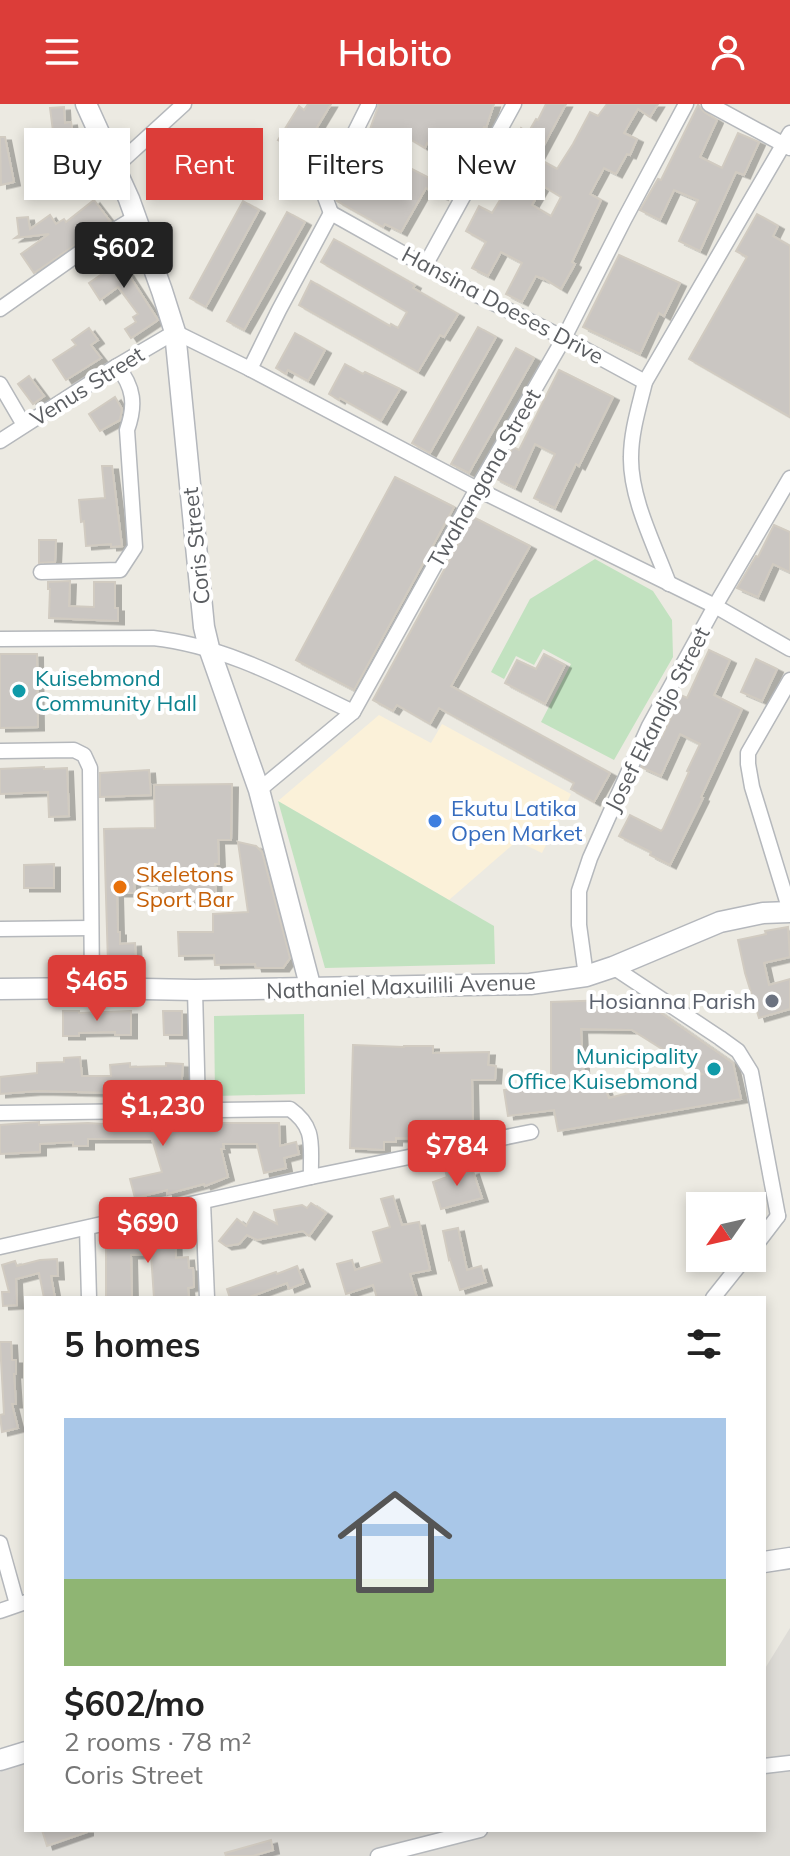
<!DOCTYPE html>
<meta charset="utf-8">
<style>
:root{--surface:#fff;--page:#f2f2f2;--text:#222;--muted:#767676;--accent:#dc3d39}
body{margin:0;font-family:Mulish,sans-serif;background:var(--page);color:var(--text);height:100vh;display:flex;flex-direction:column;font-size:30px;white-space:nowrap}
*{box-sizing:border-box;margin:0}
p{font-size:26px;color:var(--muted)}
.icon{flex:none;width:44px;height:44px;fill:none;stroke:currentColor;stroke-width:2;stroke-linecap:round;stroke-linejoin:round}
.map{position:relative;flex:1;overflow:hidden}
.sheet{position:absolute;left:24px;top:1192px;width:742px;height:536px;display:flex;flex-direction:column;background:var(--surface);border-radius:0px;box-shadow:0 4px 12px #0003}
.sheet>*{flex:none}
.guide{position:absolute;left:24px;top:24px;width:742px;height:72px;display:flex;gap:16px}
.needle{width:52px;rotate:236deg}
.tools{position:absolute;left:686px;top:1088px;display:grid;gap:16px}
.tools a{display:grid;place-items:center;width:80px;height:80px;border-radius:0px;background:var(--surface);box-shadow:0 4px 12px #0003;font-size:40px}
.price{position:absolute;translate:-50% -68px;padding:0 18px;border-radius:8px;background:var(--accent);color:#fff;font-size:26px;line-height:52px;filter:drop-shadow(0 2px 4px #0008)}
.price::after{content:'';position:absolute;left:50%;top:48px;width:24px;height:18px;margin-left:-12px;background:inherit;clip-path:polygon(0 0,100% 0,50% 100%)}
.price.current{background:#222;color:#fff}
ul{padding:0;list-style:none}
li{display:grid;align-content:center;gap:16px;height:424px;padding:0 40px}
li span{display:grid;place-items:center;height:248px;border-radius:0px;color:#555}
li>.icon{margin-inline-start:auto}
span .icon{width:144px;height:144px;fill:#fffc;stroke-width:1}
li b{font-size:34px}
h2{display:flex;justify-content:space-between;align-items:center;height:96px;padding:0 40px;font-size:34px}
.chip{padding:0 28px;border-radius:0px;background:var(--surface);box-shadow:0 4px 12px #0003;font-size:28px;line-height:72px}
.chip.current{background:var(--accent);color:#fff}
header{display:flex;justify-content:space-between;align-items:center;height:104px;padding:0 40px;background:var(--accent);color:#fff;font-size:36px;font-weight:600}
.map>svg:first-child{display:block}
.commercial{fill:#fbf1d9}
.industrial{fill:#dedcd7}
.green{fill:#c2e2c0}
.building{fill:#cac6c2;stroke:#d1cbc1;stroke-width:2;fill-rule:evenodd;filter:url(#shadow)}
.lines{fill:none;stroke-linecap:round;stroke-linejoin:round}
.street-casing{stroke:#b5b8bc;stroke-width:17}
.secondary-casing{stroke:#b4b7bc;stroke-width:23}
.street{stroke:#fff;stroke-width:14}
.secondary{stroke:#fff;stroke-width:20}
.culture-dot{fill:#0f9aa8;stroke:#fff;stroke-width:3}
.shop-dot{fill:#3f7fe0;stroke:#fff;stroke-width:3}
.food-dot{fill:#e8710a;stroke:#fff;stroke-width:3}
.worship-dot{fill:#6b7280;stroke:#fff;stroke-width:3}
.labels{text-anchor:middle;stroke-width:8;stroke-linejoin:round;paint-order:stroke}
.street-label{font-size:22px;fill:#5b5e62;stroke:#fff}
.culture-label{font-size:22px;fill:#0d838f;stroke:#fff;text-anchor:start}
.shop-label{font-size:22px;fill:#366cbe;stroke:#fff;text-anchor:start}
.food-label{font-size:22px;fill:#c56008;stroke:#fff;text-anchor:start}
.worship-label{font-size:22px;fill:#5b616d;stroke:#fff;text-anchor:end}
</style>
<header><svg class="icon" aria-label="menu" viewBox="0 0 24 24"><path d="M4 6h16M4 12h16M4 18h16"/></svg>Habito<svg class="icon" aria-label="person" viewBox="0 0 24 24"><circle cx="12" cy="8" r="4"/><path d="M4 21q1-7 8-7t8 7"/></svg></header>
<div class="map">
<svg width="790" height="1752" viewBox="0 0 790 1752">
<defs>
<filter id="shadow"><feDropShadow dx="6" dy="3.5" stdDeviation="0" flood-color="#0004"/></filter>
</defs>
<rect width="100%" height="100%" fill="#eceae2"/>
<!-- commercial -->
<polygon class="commercial" points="379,611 431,639 442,620 571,690 542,749 517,737 449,796 278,697"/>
<!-- industrial -->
<polygon class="industrial" points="790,1524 790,1752 0,1752 0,1668 26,1658 26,1726 764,1726 764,1566"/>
<!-- green -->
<g class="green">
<polygon points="595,455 653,487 672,516 673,553 614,656 541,618 571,560 543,545 534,561 516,552 504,575 491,568 530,495"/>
<polygon points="278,697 494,822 495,860 325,864"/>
<polygon points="304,910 305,990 215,992 214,912"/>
</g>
<!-- building -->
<g class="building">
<polygon points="308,0 331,0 313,30 323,36 313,54 278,36 299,2 304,6"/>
<polygon points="379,0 494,0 486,24 484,23 470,50 459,44 455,54 427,39 425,44 405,32 396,57 429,74 430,73 446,81 442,92 426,84 401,128 385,120 383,123 337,97 336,95 345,78 351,81 362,60 366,62 382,32 369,28"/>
<path d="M546,0H566L537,54L557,65L573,40L590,8L598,12L607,0H658L650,13L638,5L624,29L637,35L630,51L627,50L616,70L604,64L590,90L601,96L572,158L575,160L561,185L543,174V175L536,172L522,198L506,190L522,159L501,148L488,172L472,164L486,138L466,127L479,102L492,109L508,83L499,79L503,73L494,68L521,24L528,29L536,15L538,16ZM543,82L561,93L551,112L532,101Z"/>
<polygon points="698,1 704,8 717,16 700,53 722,64 738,29 759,38 744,71 736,68 700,147 679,137 698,96 674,86 660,116 640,106 658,75 661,76"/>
<polygon points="64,3 65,19 71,18 74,36 60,38 59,26 53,27 50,4"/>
<polygon points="0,33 5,33 14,78 1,81"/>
<polygon points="94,96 110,117 34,169 21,150 49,130 15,134 19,131 17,114 28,113 30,125 50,111 56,120 64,115 66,118"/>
<polygon points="243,97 259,106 206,203 190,194"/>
<polygon points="287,108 305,118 244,226 227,217"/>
<polygon points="757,110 778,122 773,132 790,142 790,313 689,255 747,153 736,147"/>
<polygon points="334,135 415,181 413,184 458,210 444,233 440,231 418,268 299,201 311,177 390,222 391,220 398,224 407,208 321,158"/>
<polygon points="117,140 128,155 122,160 158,216 131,234 125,225 136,218 133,213 138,210 118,183 100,196 89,179 102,170 100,167 113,157 106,148"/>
<polygon points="619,151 680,179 664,212 659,209 640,250 583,223"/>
<polygon points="478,223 496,233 430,349 412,339"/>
<polygon points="89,224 98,236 91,241 101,254 66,276 53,256 76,241 72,236"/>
<polygon points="295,229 325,246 308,277 288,266 286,270 276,264"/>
<polygon points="516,244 534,254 469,369 451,360"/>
<polygon points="345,260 363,270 365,268 400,285 381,317 340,294 339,296 329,290"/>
<polygon points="559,266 613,293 579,362 576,360 555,404 534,394 555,350 535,340 515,384 495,374 513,343 519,346"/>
<polygon points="29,272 44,292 33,300 18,280"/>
<polygon points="115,293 122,305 120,316 100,327 89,310"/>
<polygon points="102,362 112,362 122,442 111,443 111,440 86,442 84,417 81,418 79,396 105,394"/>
<polygon points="395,373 454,403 354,586 296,556"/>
<polygon points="473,413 530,442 451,582 610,669 594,698 571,685 574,679 439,604 430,620 397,601 393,607 373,596"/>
<polygon points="774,421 790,428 790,468 773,460 758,493 737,484 756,452 758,453"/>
<polygon points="39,436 56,436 55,458 39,459"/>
<polygon points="70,477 69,502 94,503 94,478 115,478 115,504 118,504 118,517 49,514 50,485 48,485 48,478"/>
<polygon points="709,546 730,556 714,591 742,605 701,693 703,694 670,761 650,751 651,748 619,732 630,711 661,727 663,725 689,668 687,667 700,640 680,630 661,672 641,663 656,630 662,633 681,591 687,594"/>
<polygon points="0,550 37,550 38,623 0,624"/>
<polygon points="544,550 565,561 545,600 505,579 517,556 536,565"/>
<polygon points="756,555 777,565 762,597 741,588"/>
<polygon points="44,663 44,665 67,664 69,712 49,713 48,688 0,690 0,665"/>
<polygon points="149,666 151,691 100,693 100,669"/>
<polygon points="232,680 231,736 218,736 219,760 215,760 216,796 172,797 159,786 159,778 134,778 135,789 117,789 118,828 120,828 120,840 135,839 136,858 108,860 104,725 155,724 154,681"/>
<polygon points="238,738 256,742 262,748 290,854 283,864 256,864 255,860 215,861 214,851 179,852 178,828 213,828 213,810 248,808"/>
<polygon points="54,760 54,784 24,784 24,761"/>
<polygon points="788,823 790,853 764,859 769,881 790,875 790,905 759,914 745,869 738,836 766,830 765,827"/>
<path d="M641,895L733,959L741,995L558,1027L554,1006L508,1012L504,986L551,980V898ZM581,925L632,926L702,970L609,994L606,986L595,979L584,981Z"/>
<polygon points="63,907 79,907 79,909 131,907 131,931 115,931 115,928 79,929 79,932 63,932"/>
<polygon points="163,907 182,907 182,931 164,931"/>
<polygon points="353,941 404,943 404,942 433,942 433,949 489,948 488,961 496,962 495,976 472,976 473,1019 433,1019 433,1035 396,1034 396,1038 384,1038 384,1046 350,1044"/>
<polygon points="80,953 82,972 111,972 110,961 130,959 130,963 166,962 166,959 183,960 181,987 156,985 156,988 113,989 38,987 0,990 0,973 37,969 37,959 64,958 64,954"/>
<polygon points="218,1017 218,1019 279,1019 280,1042 296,1038 299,1050 284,1054 286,1064 264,1069 257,1040 223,1040 224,1045 221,1045 228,1073 205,1082 204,1080 167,1090 167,1086 135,1094 130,1075 162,1068 152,1035 88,1035 88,1042 73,1042 73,1038 40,1040 40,1048 0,1050 0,1021 39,1018 39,1021 88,1019 118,1021 118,1022 183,1020 183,1025"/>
<polygon points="458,1060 461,1071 473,1067 482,1094 441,1105 433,1078 447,1073 445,1065"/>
<polygon points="393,1092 402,1121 419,1118 430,1166 410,1170 417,1194 377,1194 373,1181 346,1190 337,1160 352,1156 355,1166 382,1158 373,1128 390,1123 381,1095"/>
<polygon points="311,1099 326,1109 309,1132 303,1127 257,1136 247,1131 239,1140 226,1142 219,1137 237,1115 246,1122 254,1108 277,1120 274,1106 302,1101 307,1104"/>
<polygon points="458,1124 467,1166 481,1162 486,1178 460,1186 450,1155 449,1156 443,1127"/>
<polygon points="175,1126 176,1154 188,1153 189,1164 193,1164 194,1183 188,1184 189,1194 154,1194 151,1150 131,1151 132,1194 106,1194 106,1135 119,1135 119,1128 148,1129"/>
<polygon points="57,1155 58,1172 51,1172 55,1194 44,1194 39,1169 16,1175 17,1201 3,1202 2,1188 9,1188 2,1161 15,1157 17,1162 40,1156"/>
<polygon points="297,1162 304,1179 289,1185 287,1179 247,1194 230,1194 227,1185 276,1168 277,1170"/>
<polygon points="0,1238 11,1238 12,1256 16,1256 16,1270 14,1270 16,1300 12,1300 18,1324 2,1328 0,1311 4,1310"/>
<polygon points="42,1726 87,1726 87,1728 47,1742"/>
<polygon points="271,1736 273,1746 253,1752 226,1752 225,1749"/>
</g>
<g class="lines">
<defs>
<g id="street">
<polyline points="709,0 790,44"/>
<polyline points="115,63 184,0"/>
<polyline points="331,109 479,192 564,234 645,278"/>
<polyline points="331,109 325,93 328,82 369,0"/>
<polyline points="426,160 514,0"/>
<polyline points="0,205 95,138 136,113"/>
<polyline points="250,265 279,206 331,109"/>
<polyline points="0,280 24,321"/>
<polyline points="0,337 117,262 175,228 250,265 477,385 715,502 790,545"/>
<path d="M41,468L120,466L135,443L127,326C136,301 134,283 117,262"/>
<path d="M669,480C655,442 630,394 631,353C631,328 639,303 645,278L790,29"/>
<path d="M0,535L153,534C226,542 288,577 353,608L477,385L564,234L624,116L686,0"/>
<polyline points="790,576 748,649 748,660 752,683 790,807"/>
<polyline points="0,647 74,646 84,651 90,664 92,884"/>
<polyline points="259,686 353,608"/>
<polyline points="0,825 91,824"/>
<polyline points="613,863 720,934 738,947 751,968 778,1112"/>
<polyline points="586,872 579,821 579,787 590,754 649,622 715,502 790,374"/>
<polyline points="195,886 198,1005"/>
<path d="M0,1009L290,1005C317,1024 310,1043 311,1073"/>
<polyline points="203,1098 207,1194"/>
<polyline points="87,1124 89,1194"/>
<polyline points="0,1143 311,1073 531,1028"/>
<polyline points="752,1146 778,1112"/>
<polyline points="713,1194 745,1154"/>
<polyline points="0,1439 17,1500"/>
<polyline points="0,1507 26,1498"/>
<polyline points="764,1662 790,1659"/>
<polyline points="378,1752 480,1726"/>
</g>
<g id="secondary">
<polyline points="86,0 129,95 162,187 175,228 204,523 209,544 259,686 311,885"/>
<polyline points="0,885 92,884 195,886 530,880 586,872 613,863 720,818 763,809 790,808"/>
<polyline points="764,1458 790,1454"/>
<polyline points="0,1656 26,1648"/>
</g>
</defs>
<!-- street casing -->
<use href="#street" class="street-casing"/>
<!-- secondary casing -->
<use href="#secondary" class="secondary-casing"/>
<!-- street -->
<use href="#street" class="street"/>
<!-- secondary -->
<use href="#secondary" class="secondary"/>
</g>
<!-- markers -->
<g class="culture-dot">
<circle cx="19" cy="587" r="8"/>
<circle cx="714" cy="965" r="8"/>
</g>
<circle class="shop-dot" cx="435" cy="717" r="8"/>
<circle class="food-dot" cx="120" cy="783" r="8"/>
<circle class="worship-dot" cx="772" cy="897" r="8"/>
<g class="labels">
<!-- street labels -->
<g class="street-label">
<text transform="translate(503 201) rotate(28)" y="8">Hansina Doeses Drive</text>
<text transform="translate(87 282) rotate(-32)" y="8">Venus Street</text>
<text transform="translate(484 374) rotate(-60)" y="8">Twahangana Street</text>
<text transform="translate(196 442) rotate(-96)" y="8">Coris Street</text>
<text transform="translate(657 615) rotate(-63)" y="8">Josef Ekandjo Street</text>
<text transform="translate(401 882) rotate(-2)" y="8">Nathaniel Maxuilili Avenue</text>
</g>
<!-- culture labels -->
<g class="culture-label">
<text x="35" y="582">Kuisebmond<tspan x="35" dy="25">Community Hall</tspan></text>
<text x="698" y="960" text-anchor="end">Municipality<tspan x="698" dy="25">Office Kuisebmond</tspan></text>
</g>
<!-- shop labels -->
<g class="shop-label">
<text x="451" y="712">Ekutu Latika<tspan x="451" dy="25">Open Market</tspan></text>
</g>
<!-- food labels -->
<g class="food-label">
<text x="136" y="778">Skeletons<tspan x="136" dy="25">Sport Bar</tspan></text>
</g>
<!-- worship labels -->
<g class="worship-label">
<text x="756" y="905">Hosianna Parish</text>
</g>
</g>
</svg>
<div class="tools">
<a><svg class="needle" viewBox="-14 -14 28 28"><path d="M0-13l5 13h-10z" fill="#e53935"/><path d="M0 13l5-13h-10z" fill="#767676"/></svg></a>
</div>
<b class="price current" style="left:124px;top:186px">$602</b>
<b class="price" style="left:97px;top:919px">$465</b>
<b class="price" style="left:163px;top:1044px">$1,230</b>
<b class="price" style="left:457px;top:1084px">$784</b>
<b class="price" style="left:148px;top:1161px">$690</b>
<div class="guide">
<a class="chip">Buy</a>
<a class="chip current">Rent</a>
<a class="chip">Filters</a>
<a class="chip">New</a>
</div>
<section class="sheet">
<h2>5 homes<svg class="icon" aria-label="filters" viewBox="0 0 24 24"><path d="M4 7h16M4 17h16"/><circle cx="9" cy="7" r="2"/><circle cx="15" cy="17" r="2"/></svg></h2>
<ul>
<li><span style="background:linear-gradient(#a9c7e8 65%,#8fb573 0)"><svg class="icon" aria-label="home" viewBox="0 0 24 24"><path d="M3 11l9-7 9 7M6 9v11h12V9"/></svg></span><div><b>$602/mo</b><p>2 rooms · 78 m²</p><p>Coris Street</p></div></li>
</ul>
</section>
</div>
